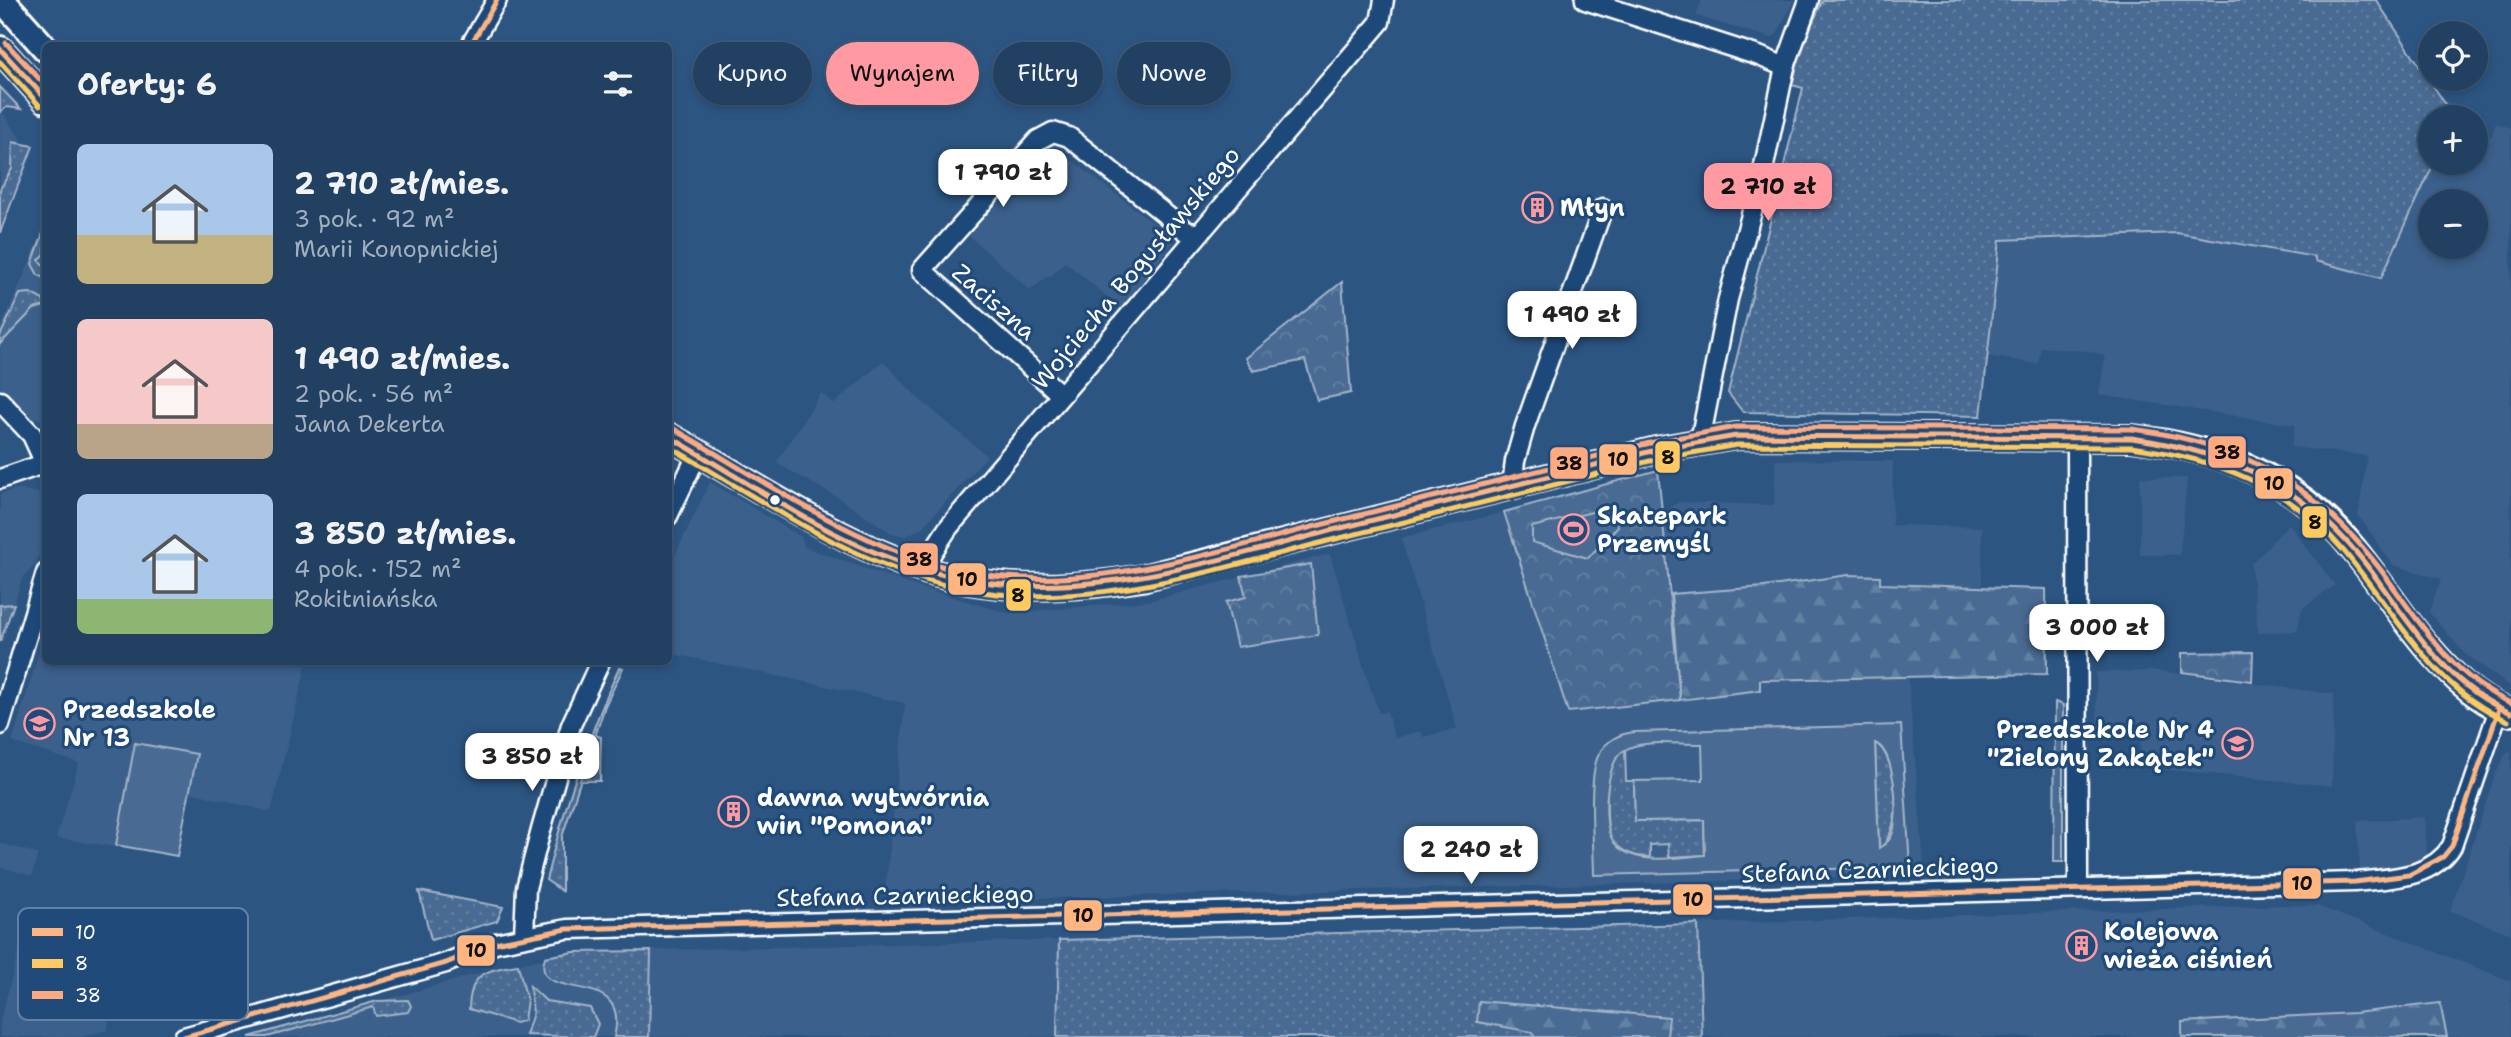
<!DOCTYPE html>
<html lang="pl">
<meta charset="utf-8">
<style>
:root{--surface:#214062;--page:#294768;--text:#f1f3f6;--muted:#a2afbe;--line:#3e5977;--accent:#ff9aa2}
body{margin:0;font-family:"Shantell Sans",sans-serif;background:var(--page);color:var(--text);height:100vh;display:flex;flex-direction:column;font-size:26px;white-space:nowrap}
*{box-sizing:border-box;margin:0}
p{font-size:23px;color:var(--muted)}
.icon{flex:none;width:38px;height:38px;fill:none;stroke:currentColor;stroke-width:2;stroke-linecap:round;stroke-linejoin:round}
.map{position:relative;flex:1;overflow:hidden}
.details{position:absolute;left:42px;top:42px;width:630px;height:623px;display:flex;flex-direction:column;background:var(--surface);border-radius:10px;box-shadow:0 4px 10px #0003,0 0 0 2px var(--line)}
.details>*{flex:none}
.guide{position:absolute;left:693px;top:42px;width:665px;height:63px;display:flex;gap:14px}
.controls{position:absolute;left:2418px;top:21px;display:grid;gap:14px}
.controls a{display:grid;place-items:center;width:70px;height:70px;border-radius:50%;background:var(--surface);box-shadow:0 4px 10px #0003,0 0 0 2px var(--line);font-size:35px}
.price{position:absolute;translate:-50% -60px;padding:0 16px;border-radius:14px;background:#fff;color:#222;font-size:23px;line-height:46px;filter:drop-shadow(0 2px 4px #0008)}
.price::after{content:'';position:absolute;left:50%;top:42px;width:21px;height:16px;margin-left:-10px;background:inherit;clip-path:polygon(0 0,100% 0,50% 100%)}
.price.on{background:var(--accent);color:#111}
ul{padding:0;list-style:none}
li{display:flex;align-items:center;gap:21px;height:175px;padding:0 35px}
li span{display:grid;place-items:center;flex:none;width:196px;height:140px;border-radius:10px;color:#555}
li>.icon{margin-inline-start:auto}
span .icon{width:84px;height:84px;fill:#fffc;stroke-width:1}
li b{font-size:30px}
h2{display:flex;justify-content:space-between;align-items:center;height:84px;padding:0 35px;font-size:30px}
.pill{padding:0 24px;border-radius:32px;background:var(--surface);box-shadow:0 4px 10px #0003,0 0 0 2px var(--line);font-size:24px;line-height:63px}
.pill.on{background:var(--accent);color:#111}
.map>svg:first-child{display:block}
.built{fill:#3b618b;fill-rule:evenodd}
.grass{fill:url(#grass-dots);stroke:#a4b5c8;stroke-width:2}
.forest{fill:url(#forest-firs);stroke:#a4b5c8;stroke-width:2}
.park{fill:url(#park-crowns);stroke:#a4b5c8;stroke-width:2}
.garden{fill:#486b92;stroke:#a4b5c8;stroke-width:2;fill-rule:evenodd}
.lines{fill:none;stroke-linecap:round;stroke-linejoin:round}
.street-casing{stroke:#fff;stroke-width:23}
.secondary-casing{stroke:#fff;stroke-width:30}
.street{stroke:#1f4a7a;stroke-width:18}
.secondary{stroke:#1f4a7a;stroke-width:24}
.bus-1-casing{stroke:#1f4a7a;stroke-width:10}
.bus-2-casing{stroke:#1f4a7a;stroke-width:10}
.bus-3-casing{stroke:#1f4a7a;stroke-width:10}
.bus-1{stroke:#ffb580;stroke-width:5}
.bus-2{stroke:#fdc960;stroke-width:5}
.bus-3{stroke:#ffa980;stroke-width:5}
.bus-dot{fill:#fff;stroke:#1f4a7a;stroke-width:2.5}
.labels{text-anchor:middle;stroke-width:6;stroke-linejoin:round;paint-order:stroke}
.poi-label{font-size:24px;font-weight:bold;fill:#fff;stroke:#1f4a7a;text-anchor:start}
.street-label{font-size:24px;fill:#fff;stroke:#1f4a7a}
.key{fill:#1f4a7a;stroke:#6280a2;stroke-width:2}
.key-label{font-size:19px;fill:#fff}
.line-badge{stroke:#1f4a7a;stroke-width:2.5}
.pale-badge-label{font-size:19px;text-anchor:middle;font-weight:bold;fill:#111}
</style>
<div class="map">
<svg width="2511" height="1037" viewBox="0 0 2511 1037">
<defs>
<pattern id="grass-dots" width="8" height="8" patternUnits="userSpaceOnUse" patternTransform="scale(1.75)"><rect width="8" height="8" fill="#486b92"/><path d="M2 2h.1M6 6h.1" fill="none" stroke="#6381a2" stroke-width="1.8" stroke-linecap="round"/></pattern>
<pattern id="forest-firs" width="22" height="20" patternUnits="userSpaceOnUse" patternTransform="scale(1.75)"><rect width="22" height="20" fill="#486b92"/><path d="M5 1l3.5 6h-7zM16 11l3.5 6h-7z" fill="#6381a2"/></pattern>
<pattern id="park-crowns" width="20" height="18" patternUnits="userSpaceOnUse" patternTransform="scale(1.75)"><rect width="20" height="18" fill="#486b92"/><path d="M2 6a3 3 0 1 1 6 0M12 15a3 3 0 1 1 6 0" fill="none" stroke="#6381a2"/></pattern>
</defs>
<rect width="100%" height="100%" fill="#2c5582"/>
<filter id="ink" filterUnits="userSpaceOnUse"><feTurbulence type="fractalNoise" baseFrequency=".0143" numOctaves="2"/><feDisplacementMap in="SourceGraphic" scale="14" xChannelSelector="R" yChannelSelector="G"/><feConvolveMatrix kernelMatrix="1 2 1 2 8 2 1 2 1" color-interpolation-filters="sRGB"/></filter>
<g filter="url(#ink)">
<!-- built -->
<g class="built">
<polygon points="1702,0 1794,0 1777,34 1772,38 1696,16"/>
<polygon points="0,109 32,155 0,232"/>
<path d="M2496,123L2511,128V687L2465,654L2429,612L2441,579L2393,565L2358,515L2367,456L2291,447L2295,425L2099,395L2105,357L2095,352L2041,347L2038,364L1987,356L1999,240L2177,233L2315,258L2381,278L2434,163H2476V135L2492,136ZM2431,201H2476V247H2431Z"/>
<polygon points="1052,145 1175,240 1121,308 1065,262 1050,277 1048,276 1030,290 969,236"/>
<polygon points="45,227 45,420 28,417 0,388 0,330"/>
<polygon points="883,361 918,398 987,456 921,529 906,536 891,533 837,497 776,463 821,393 834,404"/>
<polygon points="1775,460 1893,461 1892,525 1982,527 1982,587 1879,584 1880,577 1848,575 1764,587 1672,594 1663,513 1678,502 1774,505"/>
<polygon points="2140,477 2187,478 2180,555 2140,555"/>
<polygon points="710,482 801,537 805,547 917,587 1008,613 1148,601 1330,554 1368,681 1379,713 1387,711 1395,738 1421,731 1423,737 1457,729 1401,538 1504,512 1568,712 1760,691 1760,680 1908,676 1925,876 884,902 905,703 669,653 668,570"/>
<polygon points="16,489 44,494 45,533 36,564 23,577 14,604 0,605 0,494"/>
<polygon points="2289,524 2335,585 2302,609 2297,631 2258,633 2251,564"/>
<polygon points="45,633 46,662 289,662 306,666 271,812 190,792 177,856 56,838 79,763 12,742"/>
<polygon points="2157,671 2334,694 2332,786 2161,769 2160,764 2141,764 2140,724 2097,724 2096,672"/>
<polygon points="2511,750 2511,934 2450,911 2495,775 2506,754"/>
<polygon points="2425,817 2427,856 2402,866 2360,870 2357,821"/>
<polygon points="0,843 38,854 32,876 0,867"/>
<polygon points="2287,905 2318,906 2511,981 2511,1037 253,1037 491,970 574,952 1656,925"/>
<polygon points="31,906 112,929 108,1030 82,1037 0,1037 0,1021"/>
</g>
<!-- grass -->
<g class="grass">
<polygon points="1823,0 2376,0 2454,117 2431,117 2431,163 2434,163 2381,278 2315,261 2315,257 2177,233 2000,240 1981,416 1743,412 1728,393 1803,88 1792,85 1802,46"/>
<polygon points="0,87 21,109 7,107 0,112"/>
<polygon points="13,142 33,146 0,233 0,189 12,169"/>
<polygon points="30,293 43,300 45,306 34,309 0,344 0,336 20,294"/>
<path d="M619,668H623L605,706L562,837V891L546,880C564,807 588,737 619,668Z"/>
<path d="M1875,742C1899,758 1904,832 1879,849Z"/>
<path d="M1625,749L1626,781H1634L1635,821L1704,820L1705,855L1669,857L1668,844L1650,845V857C1635,857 1620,852 1611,838C1605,828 1606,778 1611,766C1614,758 1618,753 1625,749Z"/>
<polygon points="419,891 503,907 497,921 431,940"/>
<polygon points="1698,924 1702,1037 1057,1037 1059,940"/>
<path d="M651,951L649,1037H614C633,963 529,1007 545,957L574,952Z"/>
<path d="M518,965L527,1000L524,1020L516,1023L469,1009C470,973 485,970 518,965Z"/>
<polygon points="530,986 546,1001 590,1008 598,1024 593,1037 526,1035 533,1013"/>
<polygon points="408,1000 411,1006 408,1012 376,1016 373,1007 267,1037 249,1037 377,1001"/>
</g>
<!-- forest -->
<g class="forest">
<polygon points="45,228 45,254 39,260 45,267 45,278 38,275 32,264"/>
<polygon points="1848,575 1880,576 1880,584 2046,589 2047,674 1760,680 1760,690 1680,700 1671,594 1764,587"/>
<polygon points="2055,702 2063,705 2063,862 2054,862"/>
<polygon points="595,735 601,737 600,781 580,781"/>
<polygon points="1479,1001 1669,1017 1667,1037 1534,1037 1533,1032 1477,1022"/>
<polygon points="2440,1003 2447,1037 2182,1037 2182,1022 2355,1013"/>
</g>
<!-- park -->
<g class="park">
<polygon points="1342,282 1351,393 1317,400 1305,360 1253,371 1246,358"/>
<polygon points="1658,470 1680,700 1568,712 1504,512"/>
<polygon points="1311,564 1318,635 1237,647 1226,602 1246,597 1241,576"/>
<polygon points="14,604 0,642 0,605"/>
<polygon points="2253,652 2252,681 2182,672 2182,653"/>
</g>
<!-- garden -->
<g class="garden">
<polygon points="1612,507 1618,526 1588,558 1532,542 1532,527"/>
<path d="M1901,725L1910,867L1594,875C1594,847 1587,776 1599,754C1606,740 1621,733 1635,732ZM1875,743C1895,751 1899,812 1893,832C1891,840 1886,844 1879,848ZM1702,744L1703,780L1634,781L1635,821L1704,820L1705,855C1683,857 1651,863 1630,854C1622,851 1614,845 1611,837C1602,820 1606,762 1623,751C1642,738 1680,745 1702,744Z"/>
<polygon points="135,743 197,754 177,856 116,845"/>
</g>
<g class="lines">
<defs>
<g id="street">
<polyline points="1585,0 1759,56 1785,67"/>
<polyline points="470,46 497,0"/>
<polyline points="1060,394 922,270 1038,140 1053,132 1069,137 1186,231 1198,234"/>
<polyline points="0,401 32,435 46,466"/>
<polyline points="2077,439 2078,889"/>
<polyline points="1700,441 1728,299 1762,175 1785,67 1809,0"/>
<polyline points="0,479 46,463"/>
<polyline points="1512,486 1515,461 1525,426 1603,208"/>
<polyline points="668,516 698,453"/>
<polyline points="922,568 948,528 1380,22 1384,0"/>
<polyline points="0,725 46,573"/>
<polyline points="524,936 526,888 541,830 571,725 600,662"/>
<path d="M184,1037L446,963L495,943L567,929L2355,882C2391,878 2431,879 2452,846L2499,709"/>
</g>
<g id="secondary">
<polyline points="2,0 46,49"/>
<polyline points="0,49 46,100"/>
<path d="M668,436C761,487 863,562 968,581C1028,591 1084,587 1142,578L1656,450L1736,436L2132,438C2211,447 2281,472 2337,530C2370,565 2394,607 2425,644C2449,672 2475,700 2511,713"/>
</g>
</defs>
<!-- street casing -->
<use href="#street" class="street-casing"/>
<!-- secondary casing -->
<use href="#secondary" class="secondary-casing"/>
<!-- street -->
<use href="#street" class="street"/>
<!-- secondary -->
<use href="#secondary" class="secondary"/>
<defs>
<g id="bus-1">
<polyline points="470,46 497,0"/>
<polyline points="0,49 46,99"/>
<path d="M668,436C753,484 837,547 932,572C1069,609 1204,563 1337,529C1443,503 1550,476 1656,450L1736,436L2132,438C2234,453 2308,487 2371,571C2411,625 2447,686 2511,713"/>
<polyline points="184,1037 446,963 495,943 567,929 2355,882 2409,875 2443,857 2452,846 2499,709"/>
</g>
<g id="bus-2">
<polyline points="0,62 40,106"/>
<path d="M668,446C752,494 833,551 926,580C1064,622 1206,571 1340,538C1446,511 1552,485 1658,459L1737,445L2131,447C2213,458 2288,485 2343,550C2394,610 2431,688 2508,721"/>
</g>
<g id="bus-3">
<polyline points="6,43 46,86"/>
<path d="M672,428C756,476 838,534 930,563C1066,605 1209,552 1340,520C1445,494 1549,468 1654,442L1736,427L2132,429C2247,444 2321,487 2389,581C2422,627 2457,680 2511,703"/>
</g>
</defs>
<!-- bus-1 casing -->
<use href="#bus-1" class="bus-1-casing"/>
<!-- bus-2 casing -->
<use href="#bus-2" class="bus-2-casing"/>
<!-- bus-3 casing -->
<use href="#bus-3" class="bus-3-casing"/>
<!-- bus-1 -->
<use href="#bus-1" class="bus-1"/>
<!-- bus-2 -->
<use href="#bus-2" class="bus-2"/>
<!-- bus-3 -->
<use href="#bus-3" class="bus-3"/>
</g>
</g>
<!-- icons -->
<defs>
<symbol id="building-ring" viewBox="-11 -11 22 22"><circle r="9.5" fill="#1f4a7a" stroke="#ff9aa2" stroke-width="1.5"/><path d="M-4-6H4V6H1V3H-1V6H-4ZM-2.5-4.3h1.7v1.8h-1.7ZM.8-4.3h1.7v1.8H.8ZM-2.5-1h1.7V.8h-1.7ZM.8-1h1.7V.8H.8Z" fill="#ff9aa2"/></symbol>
<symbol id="stadium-ring" viewBox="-11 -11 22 22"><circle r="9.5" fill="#1f4a7a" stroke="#ff9aa2" stroke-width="1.5"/><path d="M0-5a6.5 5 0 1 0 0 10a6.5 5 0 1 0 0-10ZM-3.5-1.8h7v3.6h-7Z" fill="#ff9aa2"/></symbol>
<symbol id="school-ring" viewBox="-11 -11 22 22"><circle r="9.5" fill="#1f4a7a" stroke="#ff9aa2" stroke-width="1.5"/><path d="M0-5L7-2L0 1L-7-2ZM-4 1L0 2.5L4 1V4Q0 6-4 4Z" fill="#ff9aa2"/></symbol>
</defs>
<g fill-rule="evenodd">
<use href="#building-ring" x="1520" y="190" width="35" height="35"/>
<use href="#stadium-ring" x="1556" y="512" width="35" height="35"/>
<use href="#school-ring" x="22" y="706" width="35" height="35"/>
<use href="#school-ring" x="2220" y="726" width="35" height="35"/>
<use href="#building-ring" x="716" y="794" width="35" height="35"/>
<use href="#building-ring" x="2064" y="928" width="35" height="35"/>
</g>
<!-- markers -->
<circle class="bus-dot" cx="775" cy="500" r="6"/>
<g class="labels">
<!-- poi labels -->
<g class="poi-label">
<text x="1560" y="216">Młyn</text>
<text x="1597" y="524">Skatepark<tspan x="1597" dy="28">Przemyśl</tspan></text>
<text x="63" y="718">Przedszkole<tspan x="63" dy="28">Nr 13</tspan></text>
<text x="2214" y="738" text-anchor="end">Przedszkole Nr 4<tspan x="2214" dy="28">"Zielony Zakątek"</tspan></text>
<text x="757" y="806">dawna wytwórnia<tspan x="757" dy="28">win "Pomona"</tspan></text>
<text x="2104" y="940">Kolejowa<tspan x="2104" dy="28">wieża ciśnień</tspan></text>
</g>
<!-- street labels -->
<g class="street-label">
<text transform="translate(1136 268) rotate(-50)" y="8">Wojciecha Bogusławskiego</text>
<text transform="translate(994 302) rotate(41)" y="8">Zaciszna</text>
<text transform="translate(1870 870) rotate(-2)" y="8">Stefana Czarnieckiego</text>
<text transform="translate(905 896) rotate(-1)" y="8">Stefana Czarnieckiego</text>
</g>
</g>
<!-- legend -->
<rect x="18" y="908" width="230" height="112" rx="10" class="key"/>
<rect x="32" y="928" width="31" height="8" fill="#ffb580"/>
<rect x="32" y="959" width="31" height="9" fill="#fdc960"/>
<rect x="32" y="991" width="31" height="8" fill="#ffa980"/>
<g class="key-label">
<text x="75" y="939">10</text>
<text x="75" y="970">8</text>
<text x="75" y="1002">38</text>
</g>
<g class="line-badge">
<rect x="2207" y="435" width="40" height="34" rx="7" fill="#ffa980"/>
<rect x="1654" y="440" width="27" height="34" rx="7" fill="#fdc960"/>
<rect x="1598" y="443" width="40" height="33" rx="7" fill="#ffb580"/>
<rect x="1549" y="446" width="40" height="34" rx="7" fill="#ffa980"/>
<rect x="2254" y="467" width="40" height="33" rx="7" fill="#ffb580"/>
<rect x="2301" y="505" width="27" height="34" rx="7" fill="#fdc960"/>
<rect x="899" y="542" width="40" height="34" rx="7" fill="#ffa980"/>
<rect x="947" y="562" width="40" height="34" rx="7" fill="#ffb580"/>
<rect x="1005" y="578" width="27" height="34" rx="7" fill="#fdc960"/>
<rect x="2282" y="867" width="40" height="33" rx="7" fill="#ffb580"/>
<rect x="1672" y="883" width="41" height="33" rx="7" fill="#ffb580"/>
<rect x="1063" y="899" width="40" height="33" rx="7" fill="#ffb580"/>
<rect x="456" y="934" width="40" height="33" rx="7" fill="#ffb580"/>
</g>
<g class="pale-badge-label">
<text x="2227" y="459">38</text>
<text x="1668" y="464">8</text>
<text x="1618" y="466">10</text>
<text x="1569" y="470">38</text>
<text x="2274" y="490">10</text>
<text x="2315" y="529">8</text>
<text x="919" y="566">38</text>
<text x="967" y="586">10</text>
<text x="1018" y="602">8</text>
<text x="2302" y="890">10</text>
<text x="1693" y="906">10</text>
<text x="1083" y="922">10</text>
<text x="476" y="957">10</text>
</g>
</svg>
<div class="controls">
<a><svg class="icon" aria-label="locate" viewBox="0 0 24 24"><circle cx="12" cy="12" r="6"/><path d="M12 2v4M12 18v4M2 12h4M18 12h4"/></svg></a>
<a>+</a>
<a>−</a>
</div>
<b class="price" style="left:1003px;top:209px">1 790 zł</b>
<b class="price on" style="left:1768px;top:223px">2 710 zł</b>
<b class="price" style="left:1572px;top:351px">1 490 zł</b>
<b class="price" style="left:2097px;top:664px">3 000 zł</b>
<b class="price" style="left:532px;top:793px">3 850 zł</b>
<b class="price" style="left:1471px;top:886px">2 240 zł</b>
<div class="guide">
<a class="pill">Kupno</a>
<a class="pill on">Wynajem</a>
<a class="pill">Filtry</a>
<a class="pill">Nowe</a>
</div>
<section class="details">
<h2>Oferty: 6<svg class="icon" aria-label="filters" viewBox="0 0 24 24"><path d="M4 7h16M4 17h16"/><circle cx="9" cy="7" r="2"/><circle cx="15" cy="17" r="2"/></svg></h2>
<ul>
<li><span style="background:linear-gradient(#a9c7e8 65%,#c2b280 0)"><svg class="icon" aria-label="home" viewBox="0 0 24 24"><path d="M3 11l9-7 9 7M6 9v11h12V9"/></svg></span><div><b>2 710 zł/mies.</b><p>3 pok. · 92 m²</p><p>Marii Konopnickiej</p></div></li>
<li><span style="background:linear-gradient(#f6c9c9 75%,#b9a48a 0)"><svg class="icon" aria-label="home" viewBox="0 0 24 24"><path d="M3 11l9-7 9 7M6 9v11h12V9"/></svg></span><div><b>1 490 zł/mies.</b><p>2 pok. · 56 m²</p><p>Jana Dekerta</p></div></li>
<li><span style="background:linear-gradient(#a9c7e8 75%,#8fb573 0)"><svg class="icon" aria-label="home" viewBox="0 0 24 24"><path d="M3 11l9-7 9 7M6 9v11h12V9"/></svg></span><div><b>3 850 zł/mies.</b><p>4 pok. · 152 m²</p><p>Rokitniańska</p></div></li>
</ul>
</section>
</div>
